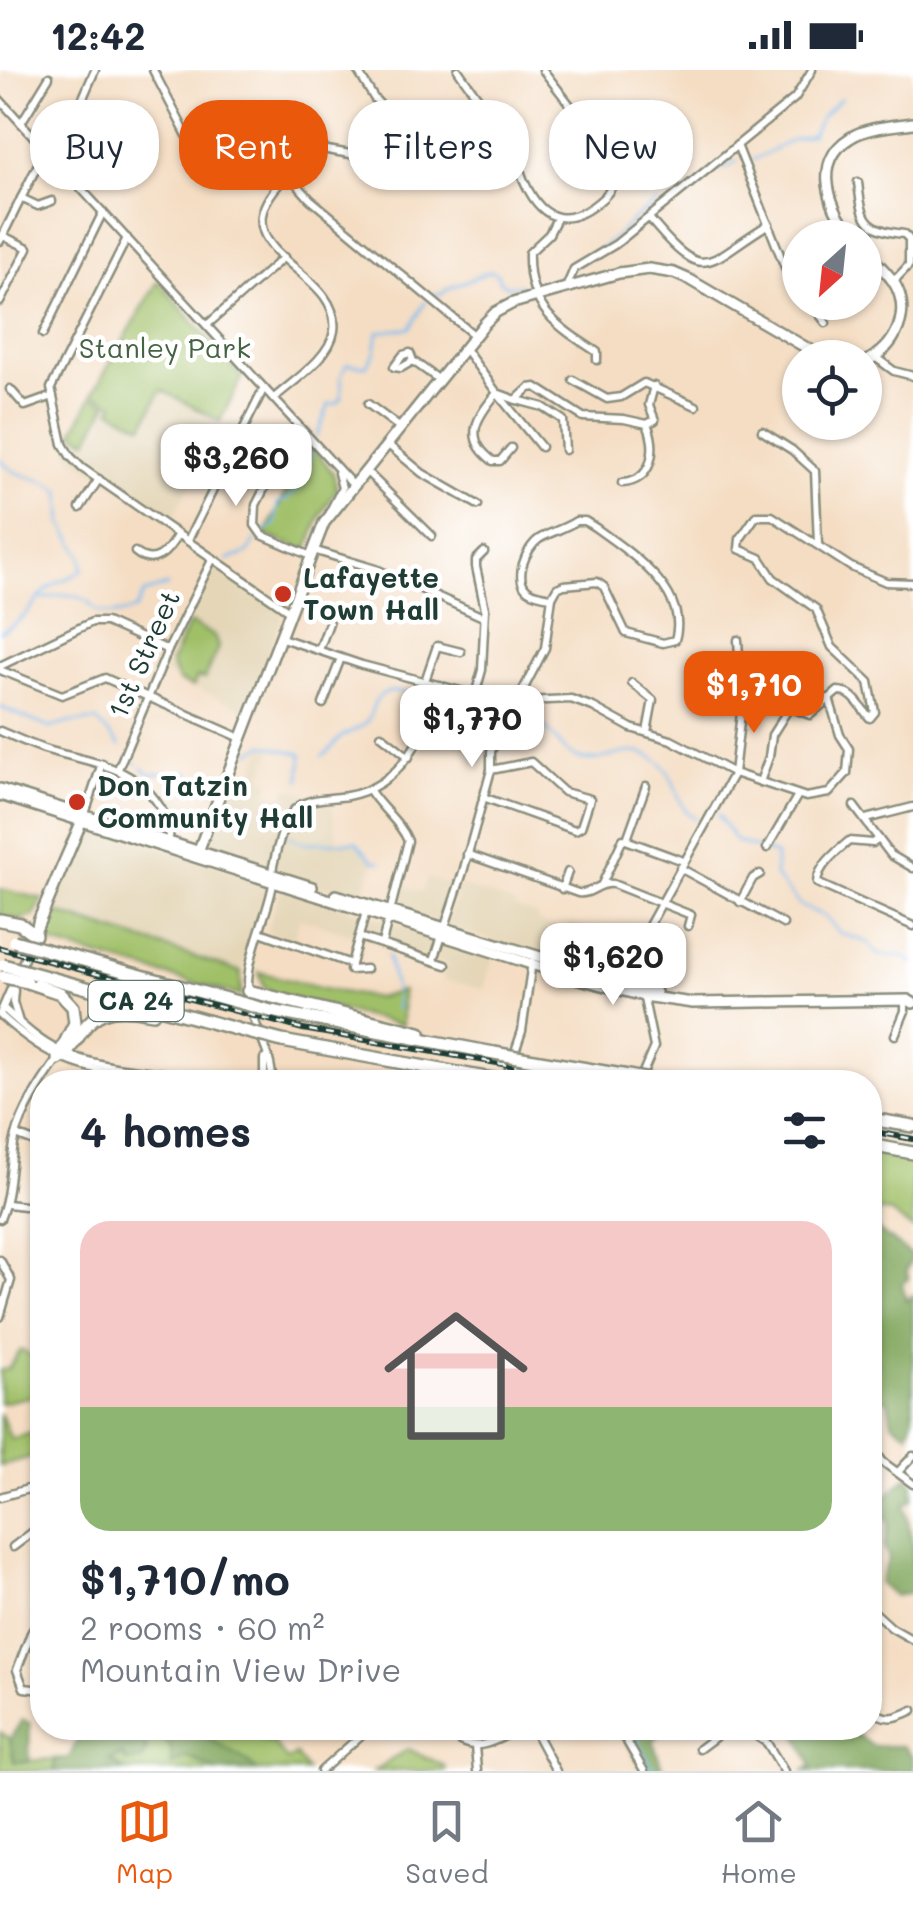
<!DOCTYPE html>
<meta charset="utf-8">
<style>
:root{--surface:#fff;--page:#f6f6f7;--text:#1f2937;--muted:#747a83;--line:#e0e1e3;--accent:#ea580c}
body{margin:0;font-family:Mali,sans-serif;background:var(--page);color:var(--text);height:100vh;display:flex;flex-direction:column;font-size:38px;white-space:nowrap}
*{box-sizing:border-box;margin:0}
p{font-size:32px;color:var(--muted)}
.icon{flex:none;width:55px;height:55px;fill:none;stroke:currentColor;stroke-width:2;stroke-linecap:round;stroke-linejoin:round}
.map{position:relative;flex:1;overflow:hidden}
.side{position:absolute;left:30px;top:1000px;width:852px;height:670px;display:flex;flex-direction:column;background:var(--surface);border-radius:40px;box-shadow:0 2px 8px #0004}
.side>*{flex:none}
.top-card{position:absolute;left:30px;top:30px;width:855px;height:90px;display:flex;gap:20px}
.needle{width:65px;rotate:207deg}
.buttons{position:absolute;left:782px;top:150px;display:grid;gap:20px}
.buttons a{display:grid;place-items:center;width:100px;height:100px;border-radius:50%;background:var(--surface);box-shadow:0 2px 8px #0004;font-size:50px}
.price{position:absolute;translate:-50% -85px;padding:0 22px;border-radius:20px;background:#fff;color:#222;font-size:32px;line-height:65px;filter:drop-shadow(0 2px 5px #0008)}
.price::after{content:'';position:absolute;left:50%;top:60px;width:30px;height:22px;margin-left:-15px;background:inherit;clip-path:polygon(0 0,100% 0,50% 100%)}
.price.on{background:var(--accent);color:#fff}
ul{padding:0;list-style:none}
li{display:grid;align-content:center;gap:20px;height:530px;padding:0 50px}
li+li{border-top:2px solid var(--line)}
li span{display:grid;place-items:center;height:310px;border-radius:30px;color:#555}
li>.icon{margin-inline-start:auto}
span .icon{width:180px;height:180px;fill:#fffc;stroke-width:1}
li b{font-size:42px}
h2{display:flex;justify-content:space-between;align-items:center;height:120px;padding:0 50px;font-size:42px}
.pill{padding:0 35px;border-radius:40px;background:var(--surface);box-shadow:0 2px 8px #0004;font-size:35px;line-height:90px}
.pill.on{background:var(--accent);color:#fff}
.status{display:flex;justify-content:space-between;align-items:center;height:70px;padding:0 50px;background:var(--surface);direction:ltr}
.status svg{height:28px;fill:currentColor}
.tabs{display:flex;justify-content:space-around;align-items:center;height:140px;border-top:2px solid var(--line);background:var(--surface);font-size:28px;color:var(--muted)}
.tabs a{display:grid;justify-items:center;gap:5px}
.tabs .on{color:var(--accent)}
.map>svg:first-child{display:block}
.built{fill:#e4d6b7}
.green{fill:#a0c068;stroke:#607e4e;stroke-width:2.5}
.forest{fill:#80a65c;stroke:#507248;stroke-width:2.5}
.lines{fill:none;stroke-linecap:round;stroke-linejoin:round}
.stream{stroke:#7abcf0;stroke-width:2.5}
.minor-casing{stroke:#8a8d7c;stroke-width:11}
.major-casing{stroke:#8a8d7c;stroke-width:14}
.highway-casing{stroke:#8a8d7c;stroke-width:16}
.minor{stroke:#fff;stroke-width:6}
.major{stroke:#fff;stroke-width:9}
.highway{stroke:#fff;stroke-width:11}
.rail-casing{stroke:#1f3d34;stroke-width:6}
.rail{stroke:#fff;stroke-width:2.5;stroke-dasharray:8;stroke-linecap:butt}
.highway-bridge-casing{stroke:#8a8d7c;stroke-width:16;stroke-linecap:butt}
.highway-bridge{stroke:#fff;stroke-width:11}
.poi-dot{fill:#c8321e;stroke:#fff;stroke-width:4}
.labels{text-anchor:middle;stroke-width:9;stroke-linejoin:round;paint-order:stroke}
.shield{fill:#fff;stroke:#627771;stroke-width:2.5}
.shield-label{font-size:25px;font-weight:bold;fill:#1f3d34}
.park-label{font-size:28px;fill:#466444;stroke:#fff}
.poi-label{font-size:28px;font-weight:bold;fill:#1f3d34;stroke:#fff;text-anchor:start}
.street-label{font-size:28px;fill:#1f3d34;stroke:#fff}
</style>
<div class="status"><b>12:42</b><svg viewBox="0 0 49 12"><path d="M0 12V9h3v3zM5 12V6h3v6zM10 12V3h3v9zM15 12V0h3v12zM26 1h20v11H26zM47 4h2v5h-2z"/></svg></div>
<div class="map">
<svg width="913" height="1701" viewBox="0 0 913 1701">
<rect width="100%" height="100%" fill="#fff"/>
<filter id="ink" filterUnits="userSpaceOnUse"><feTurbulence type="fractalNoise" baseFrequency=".01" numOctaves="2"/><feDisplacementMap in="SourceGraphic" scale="20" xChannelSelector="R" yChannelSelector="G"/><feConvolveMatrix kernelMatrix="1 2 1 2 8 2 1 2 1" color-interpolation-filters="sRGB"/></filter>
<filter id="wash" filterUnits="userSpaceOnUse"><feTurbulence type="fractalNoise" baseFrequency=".0048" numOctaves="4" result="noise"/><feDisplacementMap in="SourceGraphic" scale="40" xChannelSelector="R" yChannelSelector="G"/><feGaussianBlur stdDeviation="2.25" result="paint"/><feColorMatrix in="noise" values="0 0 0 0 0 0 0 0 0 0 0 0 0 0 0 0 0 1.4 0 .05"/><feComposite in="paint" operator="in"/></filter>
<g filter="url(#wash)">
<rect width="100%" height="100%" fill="#f4ddc3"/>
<!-- built -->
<g class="built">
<polygon points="158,211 242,308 171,452 70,386 63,368 73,363 108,294"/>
<polygon points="214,494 283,544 246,640 163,604 173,573"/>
<polygon points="263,677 273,681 262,707 271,711 267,723 282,729 287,717 306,724 309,735 331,731 338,770 355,771 375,791 360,828 237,789 242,776 239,774 233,788 213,781 207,775 212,760 169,743 176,726 219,742 235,697 253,703"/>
<polygon points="85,751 266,811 269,816 242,901 50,839"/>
<polygon points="428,807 455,817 441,853 393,838 399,815 422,822"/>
<polygon points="460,815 515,834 515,838 538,846 537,851 566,861 570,852 607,864 610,856 640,866 628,908 623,910 445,856"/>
<polygon points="284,818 494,884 484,919 442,909 447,894 300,848 293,870 266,862 279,822"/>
</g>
<!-- green -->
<g class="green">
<polygon points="158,211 242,308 220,351 161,320 143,356 111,340 114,334 93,323"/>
<polygon points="92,326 107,334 88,370 73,363"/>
<polygon points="310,373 333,403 337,419 321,444 307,481 265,465"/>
<polygon points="189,553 214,566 218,577 205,609 197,607 193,617 178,611 171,593"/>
<polygon points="0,819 43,829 34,846 19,850 0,846"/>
<polygon points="52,841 241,902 241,926 39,870"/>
<polygon points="259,902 323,919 377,928 402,921 402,955 275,925 264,917"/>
<polygon points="870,1082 913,1089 913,1159 891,1143 876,1140 878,1158 870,1154"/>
<polygon points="21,1280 42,1292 42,1324 0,1333 0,1300 8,1299"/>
<polygon points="0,1343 11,1369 42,1360 42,1377 38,1385 0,1396"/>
<path d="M151,1658H165L162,1663C181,1695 202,1686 234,1684L194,1658H237L241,1663L269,1672L259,1658H293L273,1673L287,1690L296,1685L307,1701H126L108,1690L147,1681L144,1666Z"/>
<polygon points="0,1662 10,1669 15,1692 55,1689 54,1701 0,1701"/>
<polygon points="408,1679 445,1696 445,1701 374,1701"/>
</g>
<!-- forest -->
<g class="forest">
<polygon points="870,1154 913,1187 906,1201 909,1209 902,1213 906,1231 913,1225 913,1349 908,1363 892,1352 888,1331 870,1326 870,1308 879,1293 870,1281"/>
<polygon points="907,1407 913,1414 913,1429 905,1435 913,1477 913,1522 895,1526 879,1514 889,1488 884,1478 889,1453 875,1436"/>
<polygon points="22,1650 30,1653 29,1692 14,1692 10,1669"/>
<polygon points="83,1658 151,1658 151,1660 144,1666 147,1681 142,1690 125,1692 123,1684 109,1690 126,1701 54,1701 55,1689 69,1688"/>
<path d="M165,1658C204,1658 200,1665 232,1682C243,1688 248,1691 257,1701H217L187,1687L172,1695L171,1679L162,1663Z"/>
<polygon points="619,1658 665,1658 653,1671 663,1701 644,1701"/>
<polygon points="794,1658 847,1658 873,1676 903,1676 913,1688 913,1701 804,1701 812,1695"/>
</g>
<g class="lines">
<!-- stream -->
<g class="stream">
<polyline points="753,90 792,70 812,65 821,47 841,28"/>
<polyline points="718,99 727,98 737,91"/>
<path d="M540,213L558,210C573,192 592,187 609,172C625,159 641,140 659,132"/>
<path d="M433,224H442L447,219L490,201L497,204C500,216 509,218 521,215"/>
<polyline points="317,366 329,334 336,334 342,328 341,306 347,294 366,296 375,282 378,262 410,258 426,231"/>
<path d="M0,389C16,411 41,404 61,421L63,454L81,485L83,499C72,509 58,510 48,519C28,538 28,549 0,562"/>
<path d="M265,461L275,454L278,433C300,427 304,402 311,382"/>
<polyline points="227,490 248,483 256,469"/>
<path d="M42,529C55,526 70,522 83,529C95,534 85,532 95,539C107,548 123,544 136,539L144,523L167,516"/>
<polyline points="0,637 50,658 71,652 97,651 120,676"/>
<path d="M433,644L458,642C470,657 468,673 481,688"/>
<path d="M500,671L507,665L539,653C555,662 562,685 581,689C605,695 626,673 651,687C682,704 672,736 696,749"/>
<polyline points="249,683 264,675 302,684 300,710"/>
<polyline points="129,686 137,694"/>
<path d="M322,686C332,681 332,676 339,669C347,661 361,660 367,651C372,645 372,634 377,629C390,613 420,625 427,639"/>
<polyline points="142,698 151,704 191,703"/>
<polyline points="718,745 736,771 776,785 775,807 801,836 824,846 840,863 867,872 878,885 903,886 913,893"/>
<polyline points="289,766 303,773 356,772 374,791 380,792"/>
<polyline points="388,886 396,924"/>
<polyline points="396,928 397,940"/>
<polyline points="635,1658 641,1679 654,1701"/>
</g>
</g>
</g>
<g filter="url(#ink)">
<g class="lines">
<defs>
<g id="minor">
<path d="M153,0L196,83C219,99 228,79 248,71L263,76L310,129L475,266"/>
<polyline points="357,0 374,28 449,109"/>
<path d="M458,0C475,25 497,50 511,77C518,88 519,101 525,113C544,155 571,157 603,128C614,118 617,107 615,93L543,0"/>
<polyline points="0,30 352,414"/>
<polyline points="21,53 49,7"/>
<polyline points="737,75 788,205 800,221"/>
<polyline points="74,109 67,65 95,0"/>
<path d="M858,112C862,149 865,160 904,164L909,169V195L893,212"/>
<polyline points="21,128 38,136 52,131"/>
<path d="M557,148L549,164L529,183C527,238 558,257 597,282V290"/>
<path d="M649,148C707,218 705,192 769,154"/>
<polyline points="127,168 51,318 63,374 70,386 82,398 289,541"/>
<polyline points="0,171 45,80"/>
<polyline points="566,218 574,199 616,174 795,28 812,0"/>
<polyline points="0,232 28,178 3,166"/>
<polyline points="810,232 826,253"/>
<polyline points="207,255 284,187"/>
<polyline points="43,264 103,142"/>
<path d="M465,279L497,323L516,330L529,318L536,317L583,347L624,349L647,354C658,377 653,412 622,413"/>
<polyline points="875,287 894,301 913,306"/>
<polyline points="413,291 401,298 394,297 403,285 410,283 413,291 438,309"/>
<polyline points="573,310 607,329 621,327 644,313 696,336"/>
<polyline points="10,319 25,336 53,326"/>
<path d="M273,329C293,311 330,288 334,261C343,197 211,184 283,110C294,99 303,86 316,78L356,85L380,81L417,97L435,95"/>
<polyline points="517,330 543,337 563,350 565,380"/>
<polyline points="368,334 399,357"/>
<polyline points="297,354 256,435 255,455 262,465 311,486"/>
<polyline points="647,354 655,350 649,335 654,316"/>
<polyline points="762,361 792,380 815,401 818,474"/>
<polyline points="387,374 422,403 478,435"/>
<path d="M511,378L500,391H493C462,368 477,347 497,323L541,377"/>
<polyline points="366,401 432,466"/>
<polyline points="80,438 99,409"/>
<polyline points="330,441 342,418 338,403"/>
<path d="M576,451H585L596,458C629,482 690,521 675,570L663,573L626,563L604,517L597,512L564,515L557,518L552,527C544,526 535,525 528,520C513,509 526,478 539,469C550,462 564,459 576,451Z"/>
<polyline points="188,470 264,318"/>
<polyline points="313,480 376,499 483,547"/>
<path d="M135,482C154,498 168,482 178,464"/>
<polyline points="279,567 362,595 502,632 571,629 593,637 631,658 671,670 734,703 806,727 829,723 847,703 849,679 840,665 829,628"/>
<polyline points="319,580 329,553"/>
<polyline points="0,596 92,552 106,552 168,580"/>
<polyline points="0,600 62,625 105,608 241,668"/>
<polyline points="425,611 437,576 461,582"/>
<polyline points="632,613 653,630 647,662"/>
<polyline points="475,625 482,600 485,539 476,497 476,490 484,482"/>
<path d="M700,633L742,634L768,629L810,645L838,621C854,622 860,637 870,648L875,642L869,612L832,577L816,539L773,508L760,488L739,479L740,469L756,446H772L851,497L886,512L913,513"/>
<polyline points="323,634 341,588"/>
<path d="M0,661C14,667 29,674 44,679C90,693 137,694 163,742C169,753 172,759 168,771"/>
<polyline points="381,665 409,687"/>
<polyline points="118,699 168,580 213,488"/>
<polyline points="760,712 769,687 772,665 789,638"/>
<path d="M369,719C380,738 400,751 408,771L382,873"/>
<polyline points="483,727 575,760 581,757 590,729 564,722 531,692 491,700"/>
<polyline points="854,736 891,785 913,798"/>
<polyline points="866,749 913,737"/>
<polyline points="627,769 646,716"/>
<path d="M879,769L873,773L849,771C837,781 817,797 817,813L913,856"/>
<polyline points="767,778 798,725"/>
<path d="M467,784L578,823C592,825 598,812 613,814L691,845L688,856"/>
<polyline points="680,798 783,854"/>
<polyline points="602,814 623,769 683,791"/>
<polyline points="562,819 568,802"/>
<polyline points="740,832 753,808 760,804"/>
<polyline points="260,862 351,894 350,900 366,899"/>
<polyline points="34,864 37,850 78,756"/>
<polyline points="36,864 80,759 102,693"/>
<polyline points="359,867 446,895"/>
<polyline points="434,890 463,802 491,700 491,681 545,578 552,527"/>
<polyline points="351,894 366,842"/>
<polyline points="630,918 646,861 734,703 742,634 738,570"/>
<polyline points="14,920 13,932 19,952"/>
<path d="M3,938C20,953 37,970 58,980C107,1004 167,999 218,1012"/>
<polyline points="0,944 30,875"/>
<path d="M0,945C63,1003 99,1000 179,1012"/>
<polyline points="895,965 905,941 905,931"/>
<polyline points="264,989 264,1012"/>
<polyline points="641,1007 654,977 643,924"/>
<polyline points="505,1011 522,961 532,892"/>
<path d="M272,1012C273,975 242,948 249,901C253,873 266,847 272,819C274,812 271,804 273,796C276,781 284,750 295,739C308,727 330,729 347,726C403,716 425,664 440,615"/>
<polyline points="16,1065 42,1075"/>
<polyline points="7,1134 42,1138"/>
<path d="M0,1149C11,1123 9,1096 15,1069C22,1041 40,1014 57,990"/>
<polyline points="0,1190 11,1210 0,1247"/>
<polyline points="870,1374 883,1392 913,1414"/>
<polyline points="899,1401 913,1386"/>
<polyline points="0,1427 42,1415"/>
<polyline points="13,1477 42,1455"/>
<polyline points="870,1538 892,1558 913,1570"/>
<polyline points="42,1545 31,1563 17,1600 24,1618 42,1620"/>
<path d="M870,1637C884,1653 897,1648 913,1640"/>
<path d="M443,1658C471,1687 489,1674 520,1658"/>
<polyline points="533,1658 556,1701"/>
<polyline points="619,1658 644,1701"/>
<polyline points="745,1658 767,1673 784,1701"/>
<polyline points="475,1676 477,1701"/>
<polyline points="699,1679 715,1667 720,1658"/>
<polyline points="321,1701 369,1658"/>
</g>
<g id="major">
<path d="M854,168C830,141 811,92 850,68C866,57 894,56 913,53"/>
<path d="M865,180C874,190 885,200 893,211C913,242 896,278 865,292"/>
<polyline points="0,719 312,817"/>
<polyline points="0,725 572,907 643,926 693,933 908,930 913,933"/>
<polyline points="196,787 324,453 485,253 496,242 513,233 619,203 649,199 674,203 690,210 824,288"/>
<polyline points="336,825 656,922"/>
</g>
<g id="highway">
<polyline points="0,850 20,854 35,865"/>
<polyline points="46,880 230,930"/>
<polyline points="36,904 236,959"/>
<polyline points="27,912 60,923 73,937 75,953 59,985"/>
<polyline points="248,921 420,963"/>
<polyline points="271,941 494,983"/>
<polyline points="282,971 486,1008"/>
<path d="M58,989C68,982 73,974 80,964C98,935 122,937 153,943"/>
<polyline points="534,990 628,1006"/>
<polyline points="870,1049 913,1056"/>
<polyline points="870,1075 913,1083"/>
</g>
</defs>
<!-- minor casing -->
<use href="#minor" class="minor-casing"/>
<!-- major casing -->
<use href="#major" class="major-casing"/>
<!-- highway casing -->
<use href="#highway" class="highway-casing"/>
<!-- minor -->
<use href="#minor" class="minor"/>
<!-- major -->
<use href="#major" class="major"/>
<!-- highway -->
<use href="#highway" class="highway"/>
<defs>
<g id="rail">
<polyline points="0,878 303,959 605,1012"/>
<polyline points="870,1061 913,1069"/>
</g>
</defs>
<!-- rail casing -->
<use href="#rail" class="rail-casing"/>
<!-- rail -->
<use href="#rail" class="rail"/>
<defs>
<g id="highway-bridge">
<polyline points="14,871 46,880"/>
<polyline points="3,895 36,904"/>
<polyline points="4,907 27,912"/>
<polyline points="230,930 271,941"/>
<polyline points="236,959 282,971"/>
<polyline points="494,983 534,990"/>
<polyline points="628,1006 650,1010"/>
<polyline points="486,1008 509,1012"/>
</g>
</defs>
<!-- highway-bridge casing -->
<use href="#highway-bridge" class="highway-bridge-casing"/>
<!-- highway-bridge -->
<use href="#highway-bridge" class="highway-bridge"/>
</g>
</g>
<!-- markers -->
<g class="poi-dot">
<circle cx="283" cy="524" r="10"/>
<circle cx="77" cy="732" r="10"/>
</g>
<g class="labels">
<!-- shield labels -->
<rect class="shield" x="88.5" y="911" width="95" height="40" rx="8"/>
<g class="shield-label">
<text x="136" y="940">CA 24</text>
</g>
<!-- park labels -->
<g class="park-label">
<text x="165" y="288">Stanley Park</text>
</g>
<!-- poi labels -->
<g class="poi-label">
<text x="303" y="518">Lafayette<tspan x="303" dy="32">Town Hall</tspan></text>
<text x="97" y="726">Don Tatzin<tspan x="97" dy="32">Community Hall</tspan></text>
</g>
<!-- street labels -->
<g class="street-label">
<text transform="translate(144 584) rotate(-66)" y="10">1st Street</text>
</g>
</g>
</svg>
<div class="buttons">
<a><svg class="needle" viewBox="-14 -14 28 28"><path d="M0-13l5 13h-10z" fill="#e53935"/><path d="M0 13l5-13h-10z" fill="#747a83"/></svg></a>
<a><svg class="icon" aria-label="locate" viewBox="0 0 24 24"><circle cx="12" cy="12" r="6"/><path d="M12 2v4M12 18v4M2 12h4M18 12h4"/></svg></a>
</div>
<b class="price" style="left:236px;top:439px">$3,260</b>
<b class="price on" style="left:754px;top:666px">$1,710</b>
<b class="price" style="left:472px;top:700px">$1,770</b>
<b class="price" style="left:613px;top:938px">$1,620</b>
<div class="top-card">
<a class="pill">Buy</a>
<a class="pill on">Rent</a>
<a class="pill">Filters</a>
<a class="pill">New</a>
</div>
<section class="side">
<h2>4 homes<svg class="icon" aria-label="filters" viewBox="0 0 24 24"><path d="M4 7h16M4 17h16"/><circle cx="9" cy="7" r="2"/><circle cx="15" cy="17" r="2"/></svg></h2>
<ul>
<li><span style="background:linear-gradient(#f6c9c9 60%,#8fb573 0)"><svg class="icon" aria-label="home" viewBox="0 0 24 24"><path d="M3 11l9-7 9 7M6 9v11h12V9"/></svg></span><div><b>$1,710/mo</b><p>2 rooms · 60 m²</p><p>Mountain View Drive</p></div></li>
</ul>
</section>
</div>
<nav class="tabs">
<a class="on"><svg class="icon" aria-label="map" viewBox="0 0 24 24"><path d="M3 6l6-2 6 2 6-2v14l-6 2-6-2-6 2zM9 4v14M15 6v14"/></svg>Map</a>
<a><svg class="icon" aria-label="saved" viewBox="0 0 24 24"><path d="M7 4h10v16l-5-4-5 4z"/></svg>Saved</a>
<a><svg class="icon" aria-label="home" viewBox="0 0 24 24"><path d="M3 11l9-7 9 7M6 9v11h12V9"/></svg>Home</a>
</nav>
